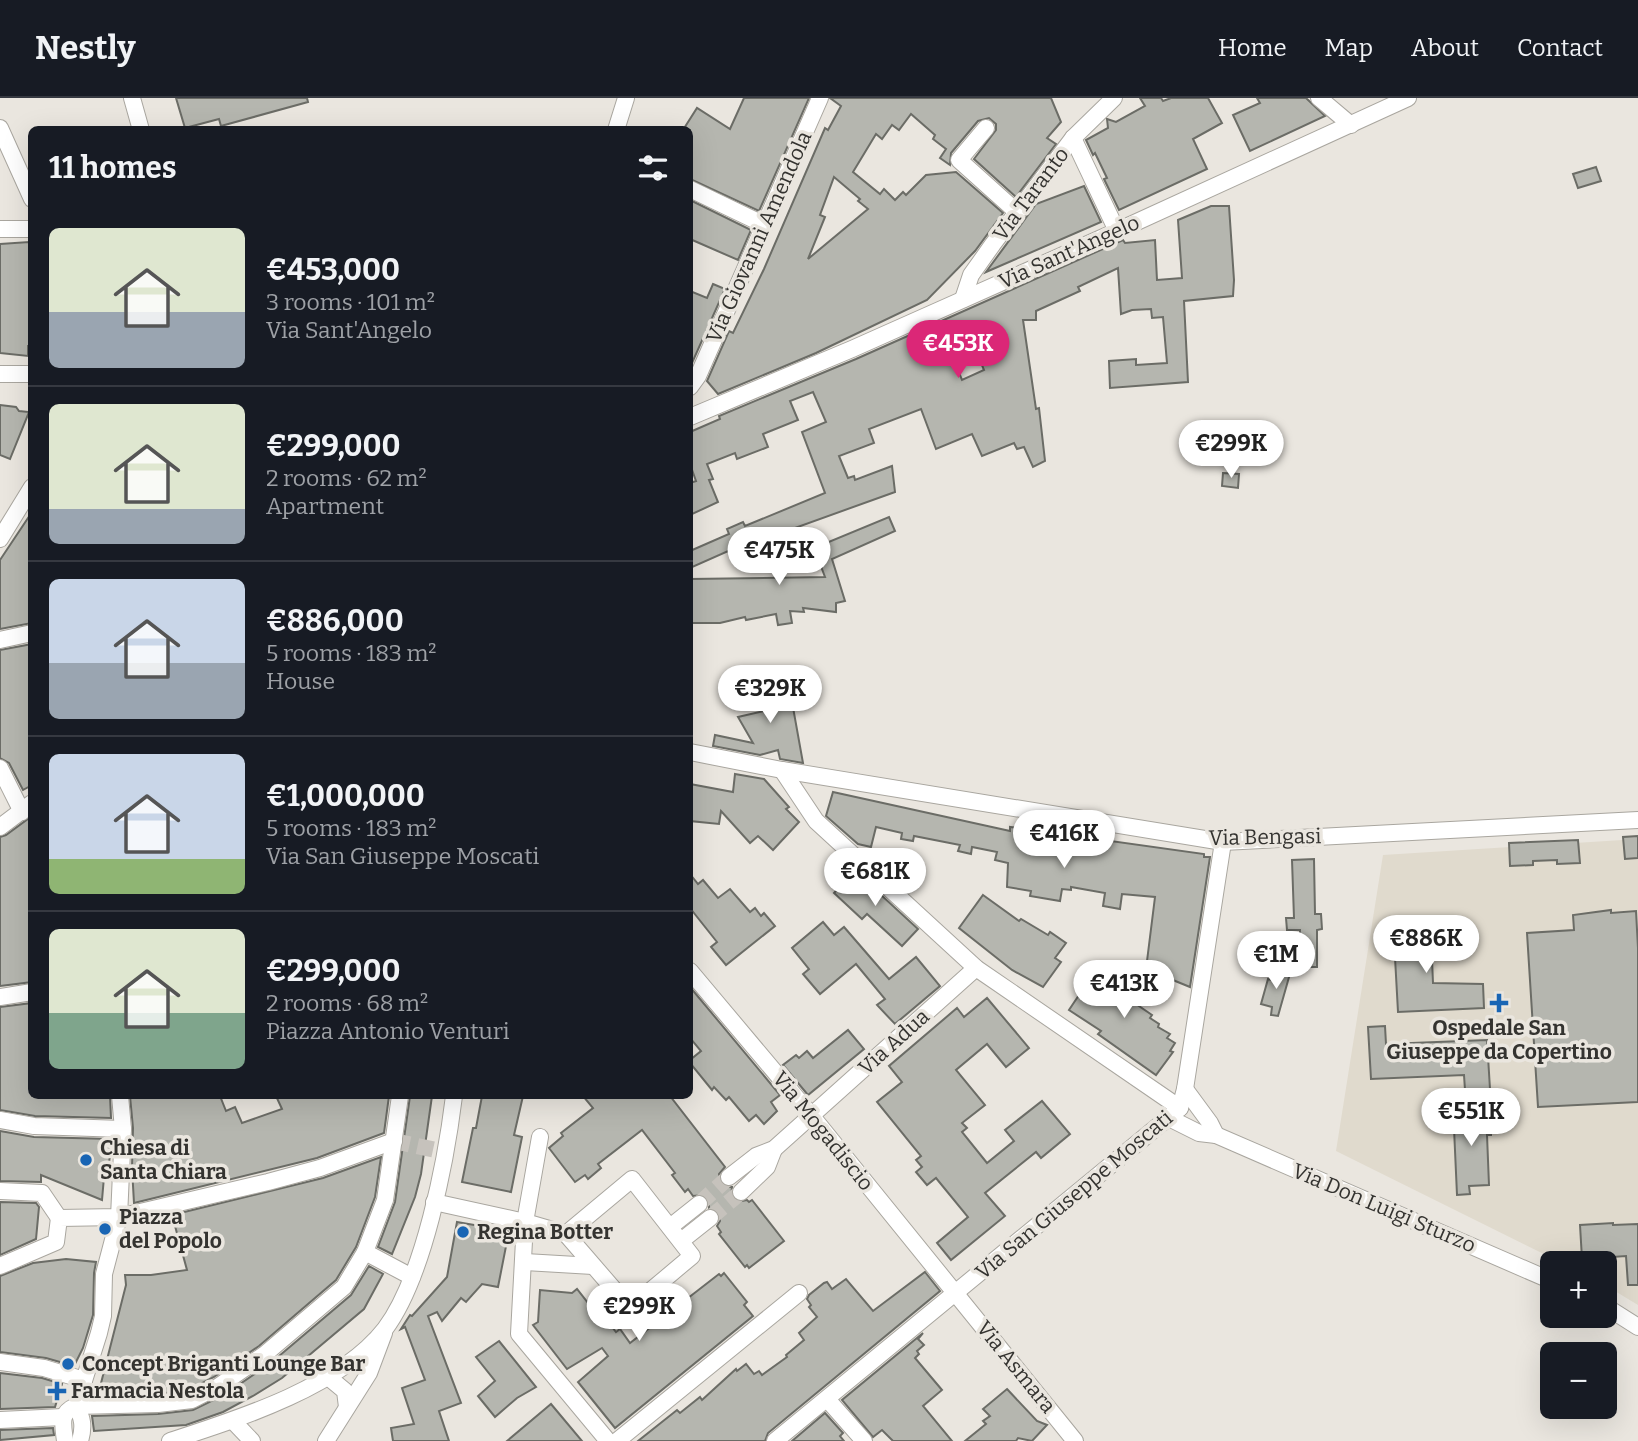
<!DOCTYPE html>
<meta charset="utf-8">
<style>
:root{--surface:#171b24;--page:#242831;--text:#f1f3f6;--muted:#9ea1a6;--line:#363941;--accent:#db2777}
body{margin:0;font-family:Bitter,serif;background:var(--page);color:var(--text);height:100vh;display:flex;flex-direction:column;font-size:26px;white-space:nowrap}
*{box-sizing:border-box;margin:0}
p{font-size:23px;color:var(--muted)}
.icon{flex:none;width:38px;height:38px;fill:none;stroke:currentColor;stroke-width:2;stroke-linecap:round;stroke-linejoin:round}
.map{position:relative;flex:1;overflow:hidden}
.panel{position:absolute;left:28px;top:28px;width:665px;height:973px;display:flex;flex-direction:column;background:var(--surface);border-radius:10px;box-shadow:0 7px 28px #0002}
.panel>*{flex:none}
.buttons{position:absolute;left:1540px;top:1153px;display:grid;gap:14px}
.buttons a{display:grid;place-items:center;width:77px;height:77px;border-radius:10px;background:var(--surface);box-shadow:0 7px 28px #0002;font-size:35px}
.price{position:absolute;translate:-50% -60px;padding:0 16px;border-radius:24px;background:#fff;color:#222;font-size:23px;line-height:46px;filter:drop-shadow(0 2px 4px #0008)}
.price::after{content:'';position:absolute;left:50%;top:42px;width:21px;height:16px;margin-left:-10px;background:inherit;clip-path:polygon(0 0,100% 0,50% 100%)}
.price.selected{background:var(--accent);color:#fff}
ul{padding:0;list-style:none}
li{display:flex;align-items:center;gap:21px;height:175px;padding:0 21px}
li+li{border-top:2px solid var(--line)}
li span{display:grid;place-items:center;flex:none;width:196px;height:140px;border-radius:10px;color:#555}
li>.icon{margin-inline-start:auto}
span .icon{width:84px;height:84px;fill:#fffc;stroke-width:1}
li b{font-size:30px}
h2{display:flex;justify-content:space-between;align-items:center;height:84px;padding:0 21px;font-size:30px}
header{display:flex;align-items:center;gap:42px;box-sizing:border-box;height:98px;padding:0 35px;background:var(--surface);border-bottom:2px solid var(--line)}
header strong{font-size:33px}
nav{display:flex;gap:38px;margin-inline-start:auto;font-size:24px}
.map>svg:first-child{display:block}
.built{fill:#e0dacd}
.building{fill:#b5b6af;stroke:#6b6c66;stroke-width:2;fill-rule:evenodd}
.lines{fill:none;stroke-linecap:round;stroke-linejoin:round}
.minor-tunnel{stroke:#c6c2bc;stroke-width:16;stroke-dasharray:16 8;stroke-linecap:butt}
.minor-casing{stroke:#a9a69f;stroke-width:18}
.minor{stroke:#fff;stroke-width:16}
.poi-dot{fill:#1965b4;stroke:#eae6df;stroke-width:2.5}
.labels{text-anchor:middle;stroke-width:7;stroke-linejoin:round;paint-order:stroke}
.street-label{font-size:21px;fill:#343330;stroke:#eae6df}
.poi-label{font-size:21px;font-weight:bold;fill:#343330;stroke:#eae6df;text-anchor:start}
</style>
<header>
<strong>Nestly</strong>
<nav><a>Home</a><a>Map</a><a>About</a><a>Contact</a></nav>
</header>
<div class="map">
<svg width="1638" height="1343" viewBox="0 0 1638 1343">
<rect width="100%" height="100%" fill="#eae6df"/>
<!-- built -->
<polygon class="built" points="1638,741 1638,1207 1605,1187 1605,1166 1562,1165 1336,1053 1383,757"/>
<!-- building -->
<g class="building">
<polygon points="176,0 307,0 308,4 221,28 219,21 185,30"/>
<polygon points="744,0 809,0 759,113 690,81 690,32 683,32 697,10 730,31"/>
<path d="M830,0H1051L1061,24L1047,40L1056,46L1016,99L974,61L996,32V26L989,20L978,23L951,55L950,67L940,60L946,51L933,41L935,37L911,16L899,32L892,27L882,41L876,36L853,74L880,96L884,91L895,102L903,94L906,97L926,77L956,74L1003,115L975,153L927,202L816,255L718,296L707,283L729,233L733,235L764,171L825,30L828,32L841,8ZM834,79L860,101L858,103L868,111L808,161L825,119L820,117Z"/>
<polygon points="1140,0 1161,0 1163,3 1171,0 1208,0 1222,25 1193,41 1207,71 1119,112 1104,81 1107,80 1095,55 1093,57 1086,42 1108,30 1107,21 1116,24 1145,8"/>
<polygon points="1257,0 1306,0 1325,18 1250,53 1233,17 1260,5"/>
<polygon points="1596,69 1601,83 1578,90 1573,76"/>
<polygon points="1084,88 1101,124 986,174 1036,106"/>
<polygon points="690,102 751,132 738,162 690,141"/>
<path d="M1211,108H1229L1234,182L1233,198L1184,203L1188,284L1110,290L1109,263L1136,261V267L1167,265L1163,219L1152,220L1151,211L1132,212L1121,216L1118,170L1078,189L1080,193L1036,213V222H1023L1036,311L1039,310L1045,363L1033,369L1024,349L1017,351L1014,345L982,358L972,336L936,351L921,311L869,331L874,345L839,358L848,380L854,378L855,382L892,368L895,394L792,431L805,455L778,467L762,438L690,470V453L729,436L727,431L743,424L745,428L825,395L802,334L826,324L813,294L790,303L798,322L763,336L768,349L737,361L735,355L707,366L713,381L709,382L718,404L690,417V385L696,383L690,366V334L720,321L719,318L856,261L1123,142L1125,145L1155,142L1157,182L1182,180L1178,122ZM975,250L984,272L962,282L953,260Z"/>
<polygon points="29,144 32,166 32,248 28,248 28,258 0,255 0,146"/>
<polygon points="713,186 725,191 692,265 690,261 690,193 707,200"/>
<polygon points="0,307 16,309 19,313 29,314 10,361 0,357"/>
<polygon points="1223,375 1239,376 1238,390 1222,388"/>
<polygon points="32,414 32,525 0,531 0,462"/>
<polygon points="889,419 895,433 832,461 845,503 836,505 836,514 803,510 804,514 790,513 792,525 778,527 776,516 746,522 745,519 720,525 690,525 690,481 825,479 814,450"/>
<polygon points="32,546 32,687 23,692 9,665 0,660 0,552"/>
<polygon points="787,576 803,665 780,661 778,652 760,657 713,648 715,637 753,645 738,619 768,612 761,581"/>
<polygon points="735,676 764,681 789,709 786,711 799,724 773,752 758,738 750,745 721,713 719,726 690,723 690,686 733,694"/>
<polygon points="833,694 1010,733 1010,729 1204,756 1204,759 1210,759 1190,889 1146,871 1155,799 1122,796 1120,811 1103,808 1105,795 1071,789 1071,792 1062,791 1060,803 1030,798 1031,793 1007,789 1008,765 995,762 997,754 972,749 971,756 958,753 960,747 914,738 913,743 901,741 902,735 876,729 871,749 858,746 826,718"/>
<polygon points="32,718 32,884 0,888 0,739 6,737"/>
<polygon points="1638,738 1638,760 1625,761 1623,739"/>
<polygon points="1578,742 1580,765 1557,766 1557,762 1533,763 1533,767 1510,768 1509,745"/>
<polygon points="1314,761 1315,816 1321,816 1322,831 1317,832 1317,869 1300,869 1300,832 1287,832 1286,820 1294,820 1292,762"/>
<polygon points="855,773 918,831 902,848 867,816 862,821 834,795"/>
<polygon points="690,776 698,786 703,782 718,800 730,791 750,814 755,810 761,818 764,815 775,828 726,867 711,849 717,844 690,810"/>
<polygon points="983,797 1019,823 1021,821 1048,837 1050,834 1066,845 1055,860 1061,864 1043,889 1012,872 959,830"/>
<polygon points="1611,812 1611,815 1636,813 1638,850 1638,1004 1538,1009 1527,835 1574,832 1573,817"/>
<polygon points="1421,821 1422,837 1431,837 1433,885 1483,886 1484,910 1398,914 1393,823"/>
<polygon points="823,824 834,837 844,829 889,881 916,859 940,888 895,926 877,907 885,901 856,866 820,896 803,876 809,871 792,850"/>
<polygon points="1130,864 1141,868 1126,893 1139,901 1136,906 1152,917 1150,920 1159,926 1158,929 1170,936 1167,940 1175,945 1170,953 1173,954 1156,977 1098,936 1101,933 1069,912 1087,885 1095,890 1105,874 1117,882"/>
<polygon points="1277,870 1291,872 1278,918 1271,917 1272,909 1261,906 1268,881 1275,883"/>
<polygon points="690,889 780,997 771,1004 777,1013 764,1026 756,1017 749,1023 729,999 726,1002 714,989 712,992 690,965 690,962 701,953 690,940"/>
<polygon points="987,900 1029,950 1006,969 987,946 956,972 985,1007 962,1025 967,1030 962,1034 987,1065 1014,1043 1005,1032 1042,1003 1070,1036 1041,1060 1036,1054 985,1095 1005,1118 951,1162 937,1145 968,1119 936,1080 927,1087 916,1074 922,1069 916,1062 921,1058 877,1004 902,984 889,968 957,910 964,919"/>
<polygon points="32,905 32,998 110,998 111,1020 35,1018 0,1012 0,909"/>
<polygon points="1385,928 1386,946 1487,942 1490,991 1465,992 1464,977 1371,981 1368,929"/>
<polygon points="848,932 864,951 808,997 783,967 796,957 799,960 807,953 813,960"/>
<polygon points="130,998 220,998 226,1013 235,1009 242,1025 282,1011 276,998 389,998 384,1035 317,1060 134,1105 132,1070 133,1030"/>
<polygon points="410,998 432,998 421,1076 415,1099 392,1156 378,1149 395,1104"/>
<polygon points="482,998 523,998 514,1037 522,1039 511,1094 462,1084 473,1030 476,1030"/>
<polygon points="583,998 670,998 725,1069 719,1076 721,1086 726,1089 732,1089 731,1097 737,1104 747,1102 749,1104 752,1102 784,1143 749,1170 747,1167 745,1169 719,1136 721,1134 717,1128 720,1123 719,1114 709,1110 709,1104 703,1097 693,1098 688,1091 685,1094 672,1077 675,1075 642,1032 598,1066 601,1070 588,1081 585,1077 575,1084 549,1050 563,1038 561,1035 593,1010"/>
<polygon points="1473,1007 1473,1015 1491,1015 1491,1037 1487,1037 1489,1087 1469,1088 1470,1096 1457,1097 1453,1008"/>
<polygon points="0,1033 34,1039 111,1041 108,1080 104,1079 102,1102 41,1077 41,1084 0,1083"/>
<polygon points="381,1059 375,1099 356,1149 336,1182 259,1248 214,1279 189,1292 157,1296 98,1297 126,1187 125,1177 151,1177 187,1172 172,1117 323,1080"/>
<polygon points="0,1104 36,1105 39,1109 36,1141 0,1157"/>
<polygon points="457,1124 509,1133 498,1189 482,1186 466,1204 461,1200 442,1223 437,1214 428,1218 461,1305 439,1313 449,1343 393,1343 391,1330 414,1326 402,1290 425,1282 405,1229 401,1231 410,1217 412,1218 447,1179"/>
<polygon points="1613,1125 1613,1127 1638,1126 1638,1187 1628,1187 1626,1158 1582,1161 1580,1127"/>
<polygon points="66,1161 96,1164 94,1175 93,1217 83,1250 74,1268 46,1260 0,1254 0,1178 33,1165"/>
<polygon points="369,1168 383,1176 364,1211 282,1280 253,1298 223,1314 186,1327 94,1333 92,1318 158,1316 193,1312 224,1297 272,1264 351,1197"/>
<polygon points="925,1174 940,1193 768,1335 765,1343 638,1343 677,1312 680,1315 700,1299 702,1302 736,1271 737,1273 746,1266 754,1276 759,1273 762,1277 787,1259 786,1257 804,1242 799,1235 817,1219 809,1209 811,1207 807,1201 809,1197 824,1185 827,1184 832,1191 846,1181 873,1213"/>
<polygon points="724,1175 747,1204 744,1207 753,1218 615,1330 578,1284 608,1258 602,1250 567,1271 533,1227 538,1224 540,1192 572,1195 577,1191 599,1219 603,1217 616,1234 620,1231 630,1245 719,1176 721,1178"/>
<polygon points="923,1235 918,1241 924,1247 917,1253 919,1256 915,1260 942,1292 923,1308 952,1343 893,1343 882,1332 873,1339 842,1302"/>
<polygon points="499,1243 536,1289 517,1300 495,1319 478,1298 495,1283 476,1259"/>
<polygon points="0,1275 42,1280 62,1286 55,1309 0,1311"/>
<polygon points="1007,1291 1037,1323 1047,1327 1032,1343 1018,1340 1016,1343 965,1343 986,1326 983,1323 990,1318 983,1311"/>
<polygon points="551,1306 582,1343 507,1343 545,1311"/>
<polygon points="825,1315 843,1335 840,1338 844,1343 792,1343"/>
<polygon points="53,1330 54,1337 0,1342 0,1332"/>
</g>
<g class="lines">
<!-- minor-tunnel -->
<g class="minor-tunnel">
<polyline points="394,1043 445,1054"/>
<polyline points="699,1106 729,1079"/>
<polyline points="710,1120 741,1094"/>
</g>
<defs>
<g id="minor">
<polyline points="132,0 141,32"/>
<polyline points="1319,0 1351,27"/>
<polyline points="0,30 32,101"/>
<polyline points="986,30 959,62 1017,114"/>
<polyline points="616,32 626,0"/>
<polyline points="1073,40 1117,133"/>
<polyline points="690,91 765,127"/>
<polyline points="0,131 32,131"/>
<polyline points="963,201 971,177 993,146 1073,40 1114,0"/>
<polyline points="0,276 32,276"/>
<polyline points="690,289 698,278 820,0"/>
<polyline points="690,319 852,251 1117,133 1408,0"/>
<polyline points="0,441 32,389"/>
<polyline points="0,542 32,535"/>
<polyline points="690,654 782,672 1223,744 1638,722"/>
<polyline points="0,670 22,714"/>
<polyline points="782,672 816,723 976,870 1180,1010"/>
<polyline points="0,729 32,705"/>
<polyline points="690,873 811,1017 1075,1343"/>
<polyline points="0,899 32,894"/>
<polyline points="1185,991 1210,1025 1216,1037"/>
<polyline points="1169,1020 1199,1035 1216,1037 1552,1183"/>
<polyline points="0,1022 34,1028 123,1031"/>
<polyline points="540,1039 525,1124 519,1236 608,1343"/>
<polyline points="729,1079 756,1058 774,1051 976,870"/>
<polygon points="632,1081 692,1158 630,1210 566,1136"/>
<polyline points="0,1093 42,1095 59,1120"/>
<polyline points="741,1094 767,1069 774,1051"/>
<polyline points="434,1104 525,1124 566,1136"/>
<polyline points="670,1129 699,1106"/>
<polyline points="681,1143 710,1120"/>
<polyline points="365,1154 412,1179"/>
<polyline points="525,1164 593,1168"/>
<polyline points="0,1168 56,1144 59,1120 119,1119 268,1084 320,1070 394,1043"/>
<polyline points="1605,1208 1638,1229"/>
<polyline points="0,1264 44,1270 84,1282"/>
<polyline points="327,1278 345,1293 347,1309"/>
<polyline points="827,1301 864,1343"/>
<polyline points="0,1322 63,1319"/>
<polyline points="233,1323 252,1343"/>
<path d="M65,1343C63,1326 59,1315 76,1308L158,1306L192,1302L219,1288L265,1256L344,1189L365,1154L385,1102L400,998"/>
<path d="M80,1343C84,1329 83,1320 76,1308L99,1235L103,1218L104,1176L119,1119L123,1031L120,998"/>
<path d="M170,1343C238,1321 340,1289 385,1231C424,1179 446,1063 454,998"/>
<polyline points="326,1343 369,1275 384,1235"/>
<polyline points="617,1343 799,1195"/>
<polyline points="775,1343 1180,1010 1185,991 1223,744"/>
</g>
</defs>
<!-- minor casing -->
<use href="#minor" class="minor-casing"/>
<!-- minor -->
<use href="#minor" class="minor"/>
</g>
<!-- markers -->
<g class="poi-dot">
<path d="M1495.5 894.5h7v7h7v7h-7v7h-7v-7h-7v-7h7z"/>
<circle cx="86" cy="1062" r="7"/>
<circle cx="105" cy="1131" r="7"/>
<circle cx="463" cy="1134" r="7"/>
<circle cx="68" cy="1266" r="7"/>
<path d="M53.5 1282.5h7v7h7v7h-7v7h-7v-7h-7v-7h7z"/>
</g>
<g class="labels">
<!-- street labels -->
<g class="street-label">
<text transform="translate(1031 96) rotate(-53)" y="7">Via Taranto</text>
<text transform="translate(759 139) rotate(-66)" y="7">Via Giovanni Amendola</text>
<text transform="translate(1069 154) rotate(-24)" y="7">Via Sant'Angelo</text>
<text transform="translate(1265 739) rotate(-1)" y="7">Via Bengasi</text>
<text transform="translate(894 944) rotate(-42)" y="7">Via Adua</text>
<text transform="translate(823 1033) rotate(51)" y="7">Via Mogadiscio</text>
<text transform="translate(1074 1097) rotate(-40)" y="7">Via San Giuseppe Moscati</text>
<text transform="translate(1384 1110) rotate(23)" y="7">Via Don Luigi Sturzo</text>
<text transform="translate(1016 1269) rotate(51)" y="7">Via Asmara</text>
</g>
<!-- poi labels -->
<g class="poi-label">
<text x="1499" y="937" text-anchor="middle">Ospedale San<tspan x="1499" dy="24">Giuseppe da Copertino</tspan></text>
<text x="100" y="1057">Chiesa di<tspan x="100" dy="24">Santa Chiara</tspan></text>
<text x="119" y="1126">Piazza<tspan x="119" dy="24">del Popolo</tspan></text>
<text x="477" y="1141">Regina Botter</text>
<text x="82" y="1273">Concept Briganti Lounge Bar</text>
<text x="71" y="1300">Farmacia Nestola</text>
</g>
</g>
</svg>
<div class="buttons">
<a>+</a>
<a>−</a>
</div>
<b class="price selected" style="left:958px;top:282px">€453K</b>
<b class="price" style="left:1231px;top:382px">€299K</b>
<b class="price" style="left:779px;top:489px">€475K</b>
<b class="price" style="left:770px;top:627px">€329K</b>
<b class="price" style="left:1064px;top:772px">€416K</b>
<b class="price" style="left:875px;top:810px">€681K</b>
<b class="price" style="left:1426px;top:877px">€886K</b>
<b class="price" style="left:1276px;top:893px">€1M</b>
<b class="price" style="left:1124px;top:922px">€413K</b>
<b class="price" style="left:1471px;top:1050px">€551K</b>
<b class="price" style="left:639px;top:1245px">€299K</b>
<section class="panel">
<h2>11 homes<svg class="icon" aria-label="filters" viewBox="0 0 24 24"><path d="M4 7h16M4 17h16"/><circle cx="9" cy="7" r="2"/><circle cx="15" cy="17" r="2"/></svg></h2>
<ul>
<li><span style="background:linear-gradient(#dfe7d0 60%,#9aa5b1 0)"><svg class="icon" aria-label="home" viewBox="0 0 24 24"><path d="M3 11l9-7 9 7M6 9v11h12V9"/></svg></span><div><b>€453,000</b><p>3 rooms · 101 m²</p><p>Via Sant'Angelo</p></div></li>
<li><span style="background:linear-gradient(#dfe7d0 75%,#9aa5b1 0)"><svg class="icon" aria-label="home" viewBox="0 0 24 24"><path d="M3 11l9-7 9 7M6 9v11h12V9"/></svg></span><div><b>€299,000</b><p>2 rooms · 62 m²</p><p>Apartment</p></div></li>
<li><span style="background:linear-gradient(#c9d6e8 60%,#9aa5b1 0)"><svg class="icon" aria-label="home" viewBox="0 0 24 24"><path d="M3 11l9-7 9 7M6 9v11h12V9"/></svg></span><div><b>€886,000</b><p>5 rooms · 183 m²</p><p>House</p></div></li>
<li><span style="background:linear-gradient(#c9d6e8 75%,#8fb573 0)"><svg class="icon" aria-label="home" viewBox="0 0 24 24"><path d="M3 11l9-7 9 7M6 9v11h12V9"/></svg></span><div><b>€1,000,000</b><p>5 rooms · 183 m²</p><p>Via San Giuseppe Moscati</p></div></li>
<li><span style="background:linear-gradient(#dfe7d0 60%,#7fa58c 0)"><svg class="icon" aria-label="home" viewBox="0 0 24 24"><path d="M3 11l9-7 9 7M6 9v11h12V9"/></svg></span><div><b>€299,000</b><p>2 rooms · 68 m²</p><p>Piazza Antonio Venturi</p></div></li>
</ul>
</section>
</div>
